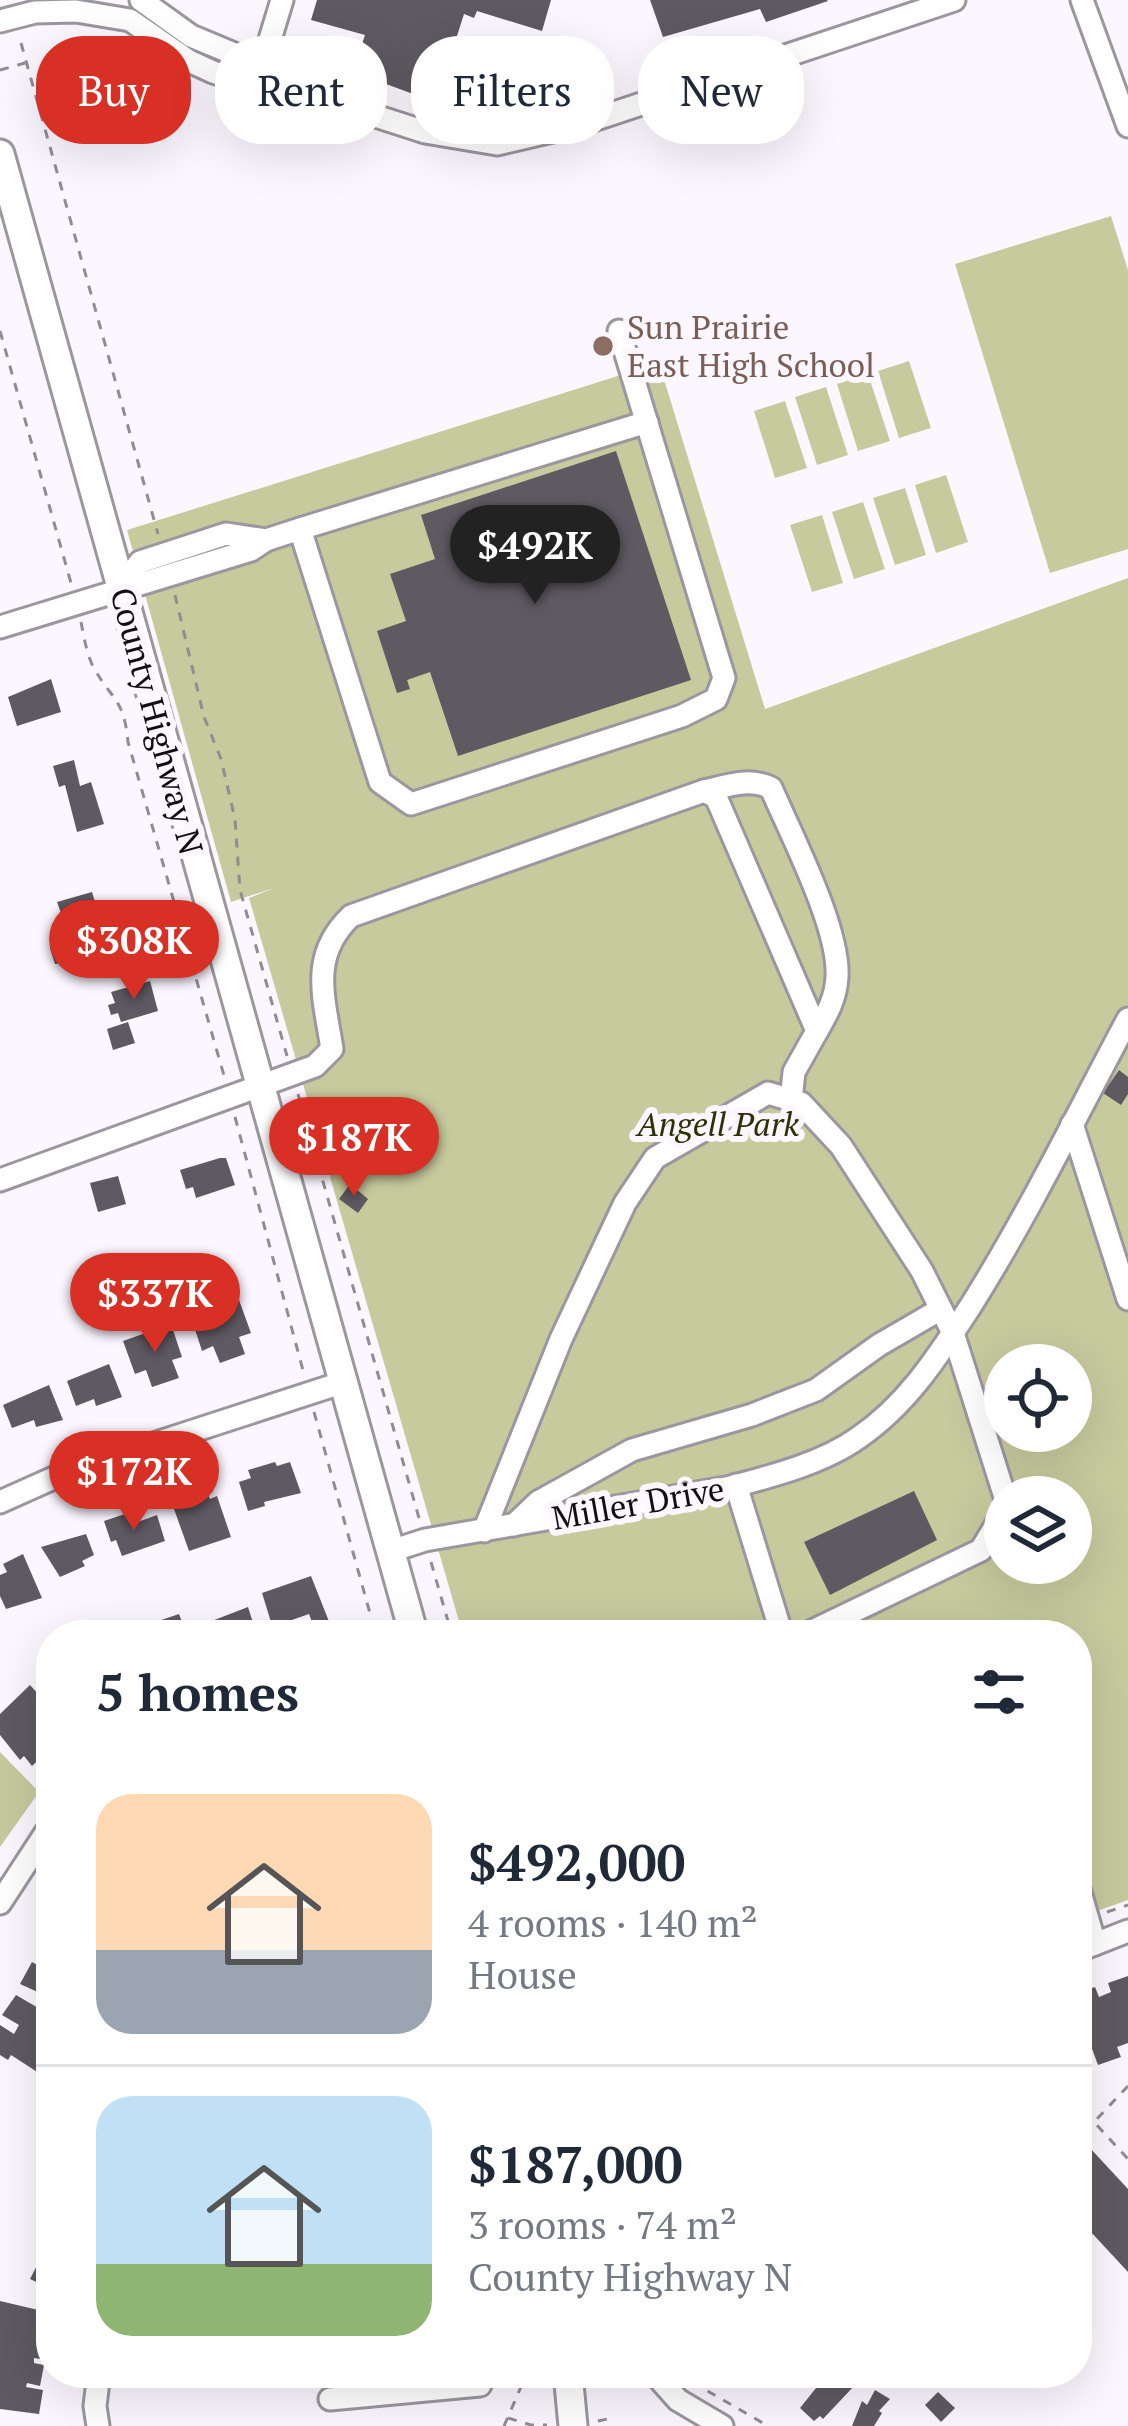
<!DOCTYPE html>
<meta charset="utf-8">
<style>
:root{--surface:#fff;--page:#f2f2f3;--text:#1f2937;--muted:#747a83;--line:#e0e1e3;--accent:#d93025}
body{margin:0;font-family:"PT Serif",serif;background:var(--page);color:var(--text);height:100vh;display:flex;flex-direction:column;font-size:45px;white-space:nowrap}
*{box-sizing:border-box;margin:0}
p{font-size:39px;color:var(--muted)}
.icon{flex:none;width:66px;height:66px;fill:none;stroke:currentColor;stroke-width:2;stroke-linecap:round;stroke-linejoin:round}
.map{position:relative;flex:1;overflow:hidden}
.side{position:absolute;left:36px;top:1620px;width:1056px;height:768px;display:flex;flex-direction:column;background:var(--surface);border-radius:48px;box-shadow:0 12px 48px #0002}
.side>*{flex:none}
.top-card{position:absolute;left:36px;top:36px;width:1056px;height:108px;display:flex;gap:24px}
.controls{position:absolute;left:984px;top:1344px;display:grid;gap:24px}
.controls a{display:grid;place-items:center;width:108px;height:108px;border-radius:50%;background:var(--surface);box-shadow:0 12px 48px #0002;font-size:60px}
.price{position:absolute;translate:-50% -102px;padding:0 27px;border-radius:42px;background:var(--accent);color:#fff;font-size:39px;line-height:78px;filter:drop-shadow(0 3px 6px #0008)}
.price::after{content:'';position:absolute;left:50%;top:72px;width:36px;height:27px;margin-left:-18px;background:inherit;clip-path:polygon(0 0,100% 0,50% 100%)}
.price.current{background:#222;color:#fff}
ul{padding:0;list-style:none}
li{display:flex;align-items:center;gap:36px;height:300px;padding:0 60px}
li+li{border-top:3px solid var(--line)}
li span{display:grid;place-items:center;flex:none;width:336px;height:240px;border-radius:36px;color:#555}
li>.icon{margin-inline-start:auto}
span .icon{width:144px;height:144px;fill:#fffc;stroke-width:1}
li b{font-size:51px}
h2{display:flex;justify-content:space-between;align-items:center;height:144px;padding:0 60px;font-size:51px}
.chip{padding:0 42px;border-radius:48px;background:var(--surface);box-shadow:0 12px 48px #0002;font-size:42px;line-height:108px}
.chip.current{background:var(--accent);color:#fff}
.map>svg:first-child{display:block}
.green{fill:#c7ca9d;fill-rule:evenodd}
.building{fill:#5f5a62}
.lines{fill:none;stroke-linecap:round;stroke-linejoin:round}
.minor-tunnel{stroke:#d9d4db;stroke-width:21;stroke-dasharray:21 10;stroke-linecap:butt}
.minor-casing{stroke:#9c969f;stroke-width:27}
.major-casing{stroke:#9c969f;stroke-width:33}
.path{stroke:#908c92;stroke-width:3;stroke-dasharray:9 9;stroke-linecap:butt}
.minor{stroke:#fff;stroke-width:21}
.major{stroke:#fff;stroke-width:27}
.education-dot{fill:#8d6e63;stroke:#fcf7ff;stroke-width:4.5}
.labels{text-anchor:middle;stroke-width:12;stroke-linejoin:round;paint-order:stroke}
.education-label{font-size:33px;fill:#785e54;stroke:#fcf7ff;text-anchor:start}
.street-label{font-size:33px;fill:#110f12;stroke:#fcf7ff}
.park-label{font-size:33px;font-style:italic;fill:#2f3003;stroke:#fcf7ff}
</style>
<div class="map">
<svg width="1128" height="2426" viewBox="0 0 1128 2426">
<rect width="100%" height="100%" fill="#fcf7ff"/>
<!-- green -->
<g class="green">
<polygon points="1111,216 1128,270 1128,549 1050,573 955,264"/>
<polygon points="909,361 931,428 899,438 878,371"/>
<path d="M659,363L765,709L1128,578V1900L1077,1918V1635H463L249,898L274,888L231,902L127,530ZM1005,1365H1071V1431H1005ZM1005,1497H1071V1563H1005Z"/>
<polygon points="868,374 890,441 858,451 837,384"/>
<polygon points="826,387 848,455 817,465 795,397"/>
<polygon points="785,401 807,468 775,478 754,411"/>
<polygon points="946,475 968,542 936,553 915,485"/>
<polygon points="905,488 926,555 895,565 873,498"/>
<polygon points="863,502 885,569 854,579 832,512"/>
<polygon points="822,515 843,583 812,592 790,525"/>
<polygon points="0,1752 39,1792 0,1847"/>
</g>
<!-- building -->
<g class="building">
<polygon points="317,0 551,0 542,31 477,11 474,18 464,14 448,64 429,58 416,95 353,72 365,35 311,20"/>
<polygon points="650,0 827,0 828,1 766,22 760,9 663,37"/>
<polygon points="616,451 691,680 458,756 430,672 407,680 410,689 397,693 377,631 406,621 390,574 435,559 421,515"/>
<polygon points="51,679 61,712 17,726 8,697"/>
<polygon points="74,760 80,786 91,782 104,824 77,832 65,785 59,787 53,766"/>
<polygon points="92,892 99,915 65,924 57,902"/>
<polygon points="79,939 86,959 55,964 50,948"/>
<polygon points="150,981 158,1011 121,1022 118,1013 111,1015 108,1005 115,1003 111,992"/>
<polygon points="128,1022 135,1043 113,1050 107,1029"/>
<polygon points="1119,1070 1128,1077 1128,1094 1121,1105 1103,1093"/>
<polygon points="220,1158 226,1158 235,1185 196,1198 193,1187 186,1189 180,1170"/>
<polygon points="118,1176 126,1204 98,1212 90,1183"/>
<polygon points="350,1184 368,1199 358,1213 339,1199"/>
<polygon points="239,1300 251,1333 239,1337 245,1354 220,1363 213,1346 202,1351 191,1317"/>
<polygon points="171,1324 182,1357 172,1360 179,1378 152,1387 146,1370 135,1374 123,1341"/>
<polygon points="109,1364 122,1397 96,1406 94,1399 76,1406 67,1381"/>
<polygon points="49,1385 63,1420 36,1427 34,1420 12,1428 3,1405"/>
<polygon points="275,1462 277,1466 290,1462 301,1493 264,1502 265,1506 248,1511 239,1482 251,1478 248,1470"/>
<polygon points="205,1488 210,1499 217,1496 231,1537 189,1551 174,1509 185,1505 182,1496"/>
<polygon points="914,1491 937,1540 830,1595 804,1542"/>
<polygon points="128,1513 135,1523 157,1515 165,1541 122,1556 116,1540 111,1542 104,1521"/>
<polygon points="86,1534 94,1555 82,1561 85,1566 60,1577 41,1547"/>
<polygon points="23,1554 42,1598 6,1609 0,1596 0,1575 7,1572 3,1564"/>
<polygon points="311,1576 330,1624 315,1630 309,1614 289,1621 294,1635 275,1635 262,1593"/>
<polygon points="248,1607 257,1635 207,1635 204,1624"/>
<polygon points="179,1614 187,1635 120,1635 120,1634"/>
<polygon points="30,1685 51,1708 51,1745 40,1733 36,1736 49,1750 32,1766 24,1756 20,1760 0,1735 0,1714"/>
<polygon points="51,1933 51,1998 20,1984 32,1962 41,1967 46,1959 39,1955"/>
<polygon points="1128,1976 1128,2043 1117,2047 1121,2057 1098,2065 1077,2008 1077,1993 1095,1987 1099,1997 1111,1992 1108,1983"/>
<polygon points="16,1995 40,2009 36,2014 51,2024 51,2048 45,2057 51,2061 51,2069 45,2077 11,2055 8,2060 0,2055 0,2025 14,2034 19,2025 2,2015"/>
<polygon points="1077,2134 1128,2189 1128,2272 1077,2217"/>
<polygon points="51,2238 51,2289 30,2279"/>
<polygon points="0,2301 51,2313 51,2335 37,2333 36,2336 50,2339 46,2360 34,2358 34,2363 44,2365 40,2386 27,2383 26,2387 43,2390 39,2414 0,2409"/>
<polygon points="828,2373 842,2373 855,2385 823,2419 820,2416 814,2421 800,2408"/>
<polygon points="875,2390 890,2399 879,2411 882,2413 874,2426 852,2426 862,2401 867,2405"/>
<polygon points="938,2392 955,2408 941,2422 925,2405"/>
</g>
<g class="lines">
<!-- minor-tunnel -->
<polyline class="minor-tunnel" points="388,2373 388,2375"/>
<defs>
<g id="minor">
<polyline points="141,0 191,36 263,66 289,87"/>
<polyline points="1082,0 1128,126"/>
<polyline points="0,21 35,12 76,11 130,20 189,61 213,72 254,85 289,88 425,132 497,144 578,125 954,0"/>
<polyline points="258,79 282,0"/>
<polyline points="300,529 380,782 411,804 682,716 716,699 724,678 619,331"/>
<polyline points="121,588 140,562 226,534 266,540"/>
<polyline points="0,627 251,550 266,540 300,529 647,422"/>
<path d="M704,791C727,786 749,777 771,788C791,834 840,929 837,977C836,998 827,1014 817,1031"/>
<polyline points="1072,1124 1128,1299"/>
<path d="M0,1180L315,1066L332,1049C324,997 309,956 351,916L704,791L716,797L817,1031L794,1072L791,1100"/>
<polyline points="736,1485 782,1635"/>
<polyline points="0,1502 67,1472 344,1382"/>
<polyline points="514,1525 538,1502 632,1450 752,1415 816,1390 879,1345 941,1309"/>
<polyline points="484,1531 561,1339 625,1203 655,1158 768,1093 801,1103 841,1146 922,1271 953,1333 1005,1497"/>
<path d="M391,1551L425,1540L731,1487C772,1476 823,1463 858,1438C907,1405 938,1356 970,1307C1028,1215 1076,1116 1128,1019"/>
<polyline points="804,1635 981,1550 1005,1510"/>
<polyline points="1078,1885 1095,1944"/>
<polyline points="0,1903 51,1825"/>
<polyline points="1077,1951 1128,1931"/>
<polyline points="654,2373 678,2400 722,2426"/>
<polyline points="330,2399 480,2385 483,2373"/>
<polyline points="98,2426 95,2406 99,2373"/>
</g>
<g id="major">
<polyline points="0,154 414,1635"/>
<polyline points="568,2373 573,2426"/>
</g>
</defs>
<!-- minor casing -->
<use href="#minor" class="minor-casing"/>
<!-- major casing -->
<use href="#major" class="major-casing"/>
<!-- path -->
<g class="path">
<polyline points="21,43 158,534"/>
<polyline points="0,70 25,63"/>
<polyline points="0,331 71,583"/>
<polyline points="175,595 204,717 221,759 235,819 240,890 287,1056"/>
<path d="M81,622C84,637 87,657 95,670C114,702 124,700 128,742L225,1079"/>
<polyline points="298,1094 419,1518"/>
<polyline points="235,1117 304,1374"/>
<polyline points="314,1412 376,1635"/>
<polyline points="431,1562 452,1635"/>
<polyline points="1107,1912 1128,1905"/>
<polyline points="1128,2086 1094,2122 1128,2159"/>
<polyline points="692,2382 768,2426"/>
<polyline points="508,2418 531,2425 547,2425"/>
<polyline points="598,2421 612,2418"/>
<polyline points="504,2426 527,2373"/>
</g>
<!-- minor -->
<use href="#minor" class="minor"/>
<!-- major -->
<use href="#major" class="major"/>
</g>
<!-- markers -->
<circle class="education-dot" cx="603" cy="346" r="12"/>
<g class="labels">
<!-- education labels -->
<g class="education-label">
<text x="627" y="339">Sun Prairie<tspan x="627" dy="38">East High School</tspan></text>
</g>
<!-- street labels -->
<g class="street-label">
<text transform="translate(157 721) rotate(75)" y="12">County Highway N</text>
<text transform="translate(638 1503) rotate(-10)" y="12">Miller Drive</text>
</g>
<!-- park labels -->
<g class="park-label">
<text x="718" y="1136">Angell Park</text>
</g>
</g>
</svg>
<div class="controls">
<a><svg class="icon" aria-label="locate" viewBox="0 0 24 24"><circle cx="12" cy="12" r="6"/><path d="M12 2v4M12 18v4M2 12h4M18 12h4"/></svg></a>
<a><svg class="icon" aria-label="layers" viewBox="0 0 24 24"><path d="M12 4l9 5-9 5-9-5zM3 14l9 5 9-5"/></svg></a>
</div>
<b class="price current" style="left:535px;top:607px">$492K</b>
<b class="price" style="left:134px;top:1002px">$308K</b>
<b class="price" style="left:354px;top:1199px">$187K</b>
<b class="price" style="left:155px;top:1355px">$337K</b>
<b class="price" style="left:134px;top:1533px">$172K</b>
<div class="top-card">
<a class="chip current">Buy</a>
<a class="chip">Rent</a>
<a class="chip">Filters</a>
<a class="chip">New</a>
</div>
<section class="side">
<h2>5 homes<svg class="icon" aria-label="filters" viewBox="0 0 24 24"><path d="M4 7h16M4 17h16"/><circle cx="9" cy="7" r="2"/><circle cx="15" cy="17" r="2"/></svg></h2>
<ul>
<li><span style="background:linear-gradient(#ffd9b3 65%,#9aa5b1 0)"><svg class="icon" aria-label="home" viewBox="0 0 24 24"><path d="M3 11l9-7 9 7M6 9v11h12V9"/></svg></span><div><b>$492,000</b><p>4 rooms · 140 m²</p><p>House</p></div></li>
<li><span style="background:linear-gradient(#bfe0f5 70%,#8fb573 0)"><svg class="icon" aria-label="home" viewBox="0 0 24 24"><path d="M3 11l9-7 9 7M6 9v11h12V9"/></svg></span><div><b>$187,000</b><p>3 rooms · 74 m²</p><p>County Highway N</p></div></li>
</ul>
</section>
</div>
